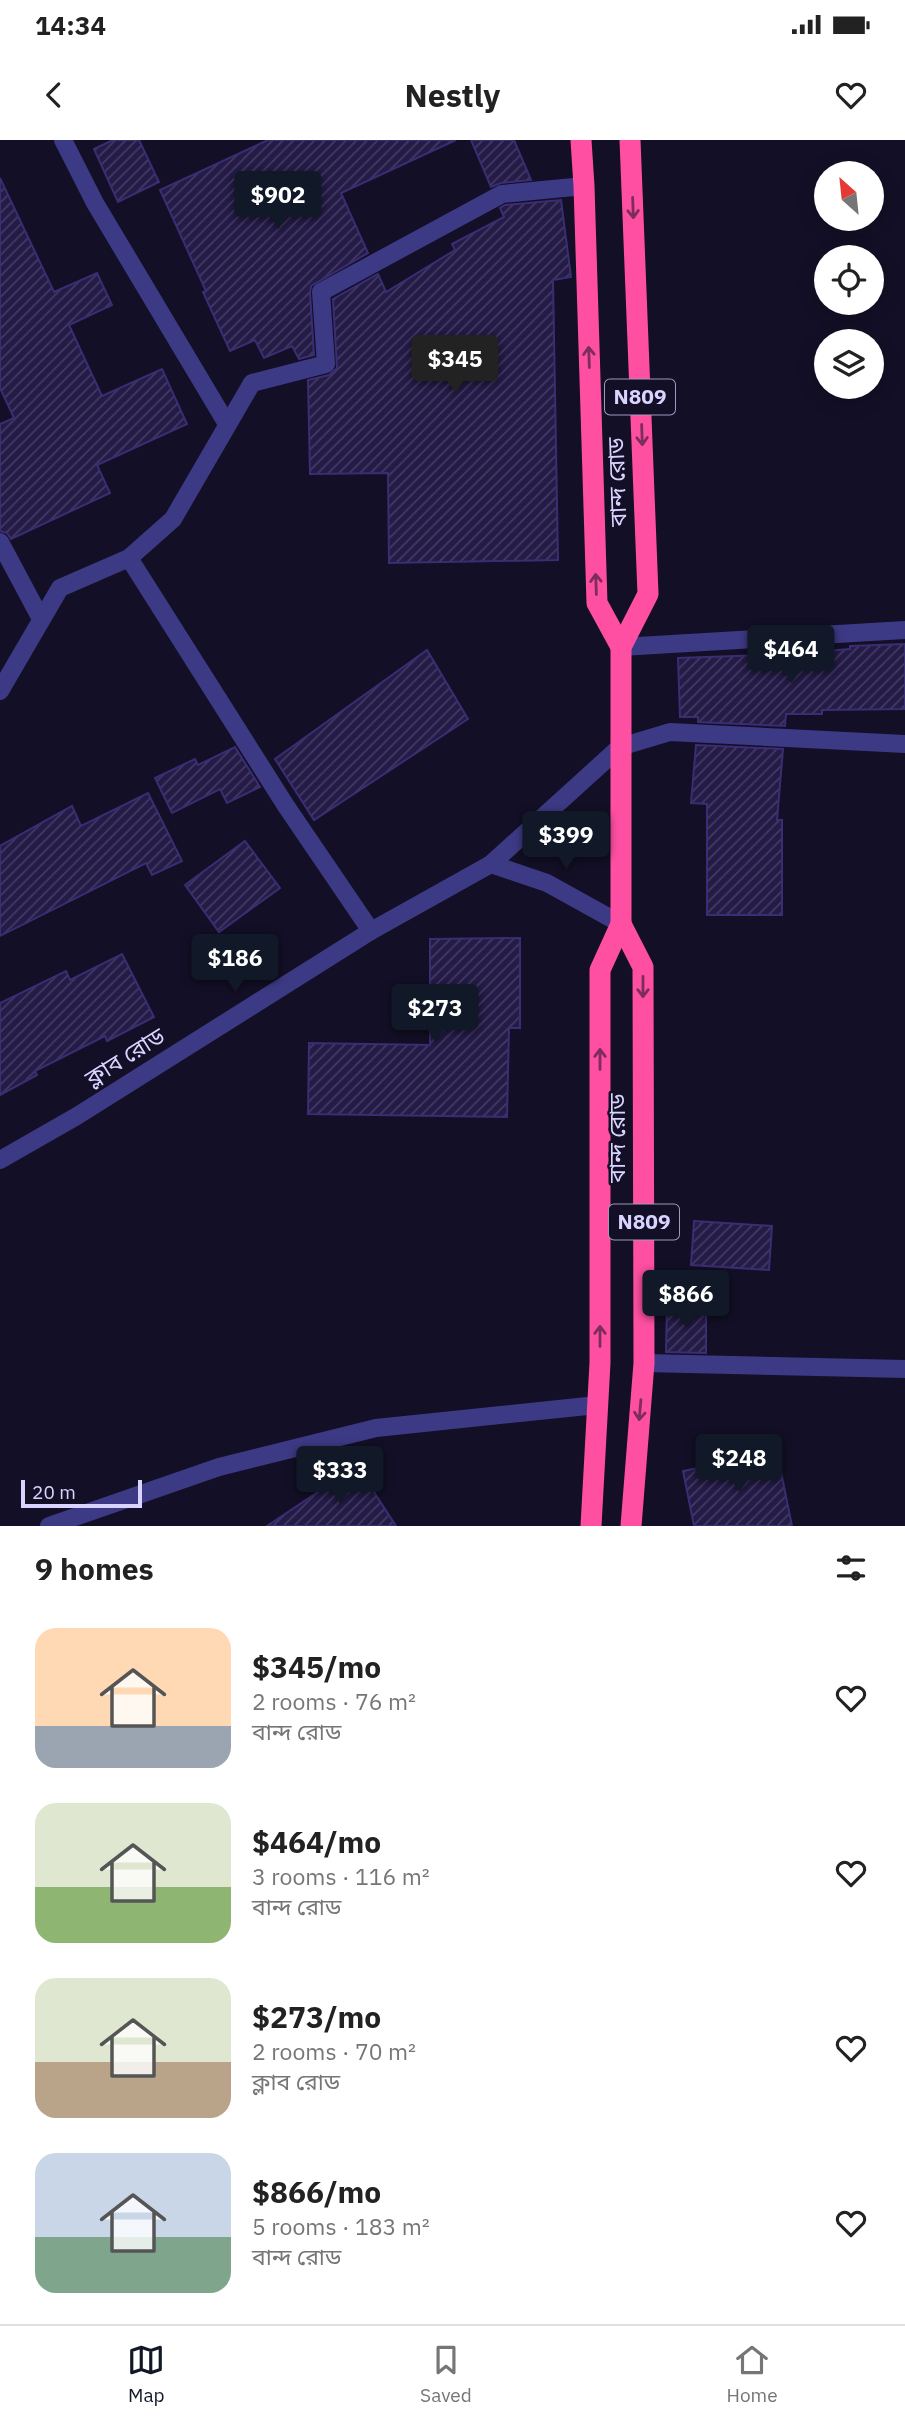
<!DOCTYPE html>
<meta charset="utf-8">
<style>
:root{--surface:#fff;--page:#f2f2f2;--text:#222;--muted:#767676;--line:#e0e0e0;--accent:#111827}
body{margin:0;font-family:"IBM Plex Sans","Noto Sans Bengali",sans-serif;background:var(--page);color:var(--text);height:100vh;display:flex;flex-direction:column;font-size:26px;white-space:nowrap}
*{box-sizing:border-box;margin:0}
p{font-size:23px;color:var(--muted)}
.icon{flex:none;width:38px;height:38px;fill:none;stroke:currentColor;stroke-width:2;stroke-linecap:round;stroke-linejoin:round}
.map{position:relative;height:1386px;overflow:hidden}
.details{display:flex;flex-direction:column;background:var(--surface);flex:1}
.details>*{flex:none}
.needle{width:46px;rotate:333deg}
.fabs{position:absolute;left:814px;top:21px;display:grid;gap:14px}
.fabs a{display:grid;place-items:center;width:70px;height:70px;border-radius:50%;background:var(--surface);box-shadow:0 4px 18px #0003;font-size:35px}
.scale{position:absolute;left:21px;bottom:18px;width:121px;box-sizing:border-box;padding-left:7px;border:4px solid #d9d4ff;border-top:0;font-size:19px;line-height:24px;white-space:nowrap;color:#d9d4ff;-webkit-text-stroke:5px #130f26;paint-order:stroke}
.price{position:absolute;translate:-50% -60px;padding:0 16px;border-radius:7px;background:var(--accent);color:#fff;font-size:23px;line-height:46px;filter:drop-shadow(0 2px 4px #0008)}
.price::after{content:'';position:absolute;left:50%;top:42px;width:21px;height:16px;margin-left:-10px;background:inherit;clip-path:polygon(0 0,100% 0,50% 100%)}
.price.on{background:#222;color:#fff}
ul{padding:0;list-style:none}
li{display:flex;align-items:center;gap:21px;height:175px;padding:0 35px}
li span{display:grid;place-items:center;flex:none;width:196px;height:140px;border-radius:21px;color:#555}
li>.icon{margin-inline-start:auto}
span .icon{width:84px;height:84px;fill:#fffc;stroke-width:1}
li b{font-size:30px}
h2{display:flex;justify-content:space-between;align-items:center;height:84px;padding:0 35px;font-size:30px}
.status{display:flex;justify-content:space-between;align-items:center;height:49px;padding:0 35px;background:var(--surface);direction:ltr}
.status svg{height:19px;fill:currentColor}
header{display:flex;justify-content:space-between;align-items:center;height:91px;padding:0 35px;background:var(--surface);font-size:32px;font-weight:700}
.tabs{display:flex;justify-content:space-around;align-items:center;height:98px;border-top:2px solid var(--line);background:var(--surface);font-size:19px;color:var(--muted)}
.tabs a{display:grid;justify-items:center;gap:4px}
.tabs .on{color:var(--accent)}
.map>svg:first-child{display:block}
.building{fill:url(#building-hatch);stroke:#3b2d73;stroke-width:2}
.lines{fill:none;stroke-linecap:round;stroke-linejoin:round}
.minor{stroke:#3d3a85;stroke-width:18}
.highway{stroke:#ff4fa3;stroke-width:21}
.oneway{stroke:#7d2c5e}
.labels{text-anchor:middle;stroke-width:5;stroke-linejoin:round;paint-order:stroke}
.shield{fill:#130f26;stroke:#9e99be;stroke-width:2}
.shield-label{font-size:21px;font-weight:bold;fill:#d9d4ff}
.street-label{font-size:23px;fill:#d9d4ff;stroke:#130f26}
</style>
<div class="status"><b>14:34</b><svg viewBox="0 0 49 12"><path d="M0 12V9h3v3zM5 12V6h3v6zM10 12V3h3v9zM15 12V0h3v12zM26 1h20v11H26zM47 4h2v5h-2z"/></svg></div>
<header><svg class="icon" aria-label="back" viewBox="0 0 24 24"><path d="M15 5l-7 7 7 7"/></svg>Nestly<svg class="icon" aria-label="heart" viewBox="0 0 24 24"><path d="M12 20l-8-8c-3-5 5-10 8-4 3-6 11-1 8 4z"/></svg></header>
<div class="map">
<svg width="905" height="1386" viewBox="0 0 905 1386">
<defs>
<pattern id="building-hatch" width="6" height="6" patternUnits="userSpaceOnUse" patternTransform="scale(1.75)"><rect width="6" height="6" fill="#241b47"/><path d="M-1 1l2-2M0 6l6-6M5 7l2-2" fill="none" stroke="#433b63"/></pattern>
</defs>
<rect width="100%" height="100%" fill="#130f26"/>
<!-- building -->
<g class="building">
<polygon points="113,0 139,0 159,42 118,62 94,9"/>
<polygon points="268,0 456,0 341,53 368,113 311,146 310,153 314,215 299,219 292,206 264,218 255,200 230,211 203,152 206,151 160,50"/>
<polygon points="471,0 514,0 531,40 501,43 491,47"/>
<polygon points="0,38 54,152 97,133 112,165 69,185 102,256 162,229 187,284 97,325 110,353 11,399 7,393 0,391 0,284 14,278 0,248"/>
<polygon points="561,60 571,137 553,140 558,420 389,423 388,333 310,334 308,240 329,235 337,228 333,159 378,134 386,152 455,110 452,104 504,77 500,68 505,65"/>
<polygon points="905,504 905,569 822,570 822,574 786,574 785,586 698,582 698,577 680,577 678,518 825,513 825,511 850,509 850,506"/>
<polygon points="427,510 468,579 314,680 275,619"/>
<polygon points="696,605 783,609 777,680 782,680 782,775 707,775 707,664 691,663"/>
<polygon points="235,607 260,647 227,663 220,649 172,673 155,638 195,619 198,625"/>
<polygon points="148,653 182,721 152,735 146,723 0,796 0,706 72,666 81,686"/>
<polygon points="245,701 280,748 219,792 185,745"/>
<polygon points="520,798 520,888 509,888 507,977 308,974 309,903 430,905 430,799"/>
<polygon points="122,814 154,877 107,901 105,896 35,931 37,935 0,955 0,863 66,831 70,840"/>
<polygon points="694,1081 772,1086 769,1130 691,1125"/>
<polygon points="667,1166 706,1167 706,1213 666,1212"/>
<polygon points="777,1312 792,1386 694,1386 683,1331"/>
<polygon points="357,1326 396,1386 267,1386"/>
</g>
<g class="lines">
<!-- minor -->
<g class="minor">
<polyline points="63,0 95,63 227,284"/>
<polyline points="0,402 41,479"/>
<polyline points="129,418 286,666 371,791"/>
<polyline points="621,507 905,490"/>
<polyline points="0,551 60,448 129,418 173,379 252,243 326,224 321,152 502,54 584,46"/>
<polyline points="491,724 547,743 621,784"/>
<polyline points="0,1020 77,976 371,791 491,724 620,607 670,592 905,604"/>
<polyline points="644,1223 905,1229"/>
<polyline points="49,1386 219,1327 376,1288 597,1265"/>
</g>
<!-- highway -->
<g class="highway">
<polyline points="581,0 584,46 597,463 621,507"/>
<polyline points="621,784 643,827 644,1223 631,1386"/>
<polyline points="591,1386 600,1223 600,830 621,784 621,507 648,454 630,0"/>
</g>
</g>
<!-- one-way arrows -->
<defs><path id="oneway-shaft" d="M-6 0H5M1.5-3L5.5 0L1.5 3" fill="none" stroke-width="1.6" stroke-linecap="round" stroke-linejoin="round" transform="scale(1.75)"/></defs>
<g class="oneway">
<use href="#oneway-shaft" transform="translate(633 68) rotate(88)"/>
<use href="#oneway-shaft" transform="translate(589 217) rotate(-92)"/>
<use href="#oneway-shaft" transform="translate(642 295) rotate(88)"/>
<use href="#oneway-shaft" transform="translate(596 444) rotate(-92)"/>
<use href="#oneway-shaft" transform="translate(643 847) rotate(90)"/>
<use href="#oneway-shaft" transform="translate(600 919) rotate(-90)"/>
<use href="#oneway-shaft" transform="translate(600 1196) rotate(-90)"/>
<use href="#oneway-shaft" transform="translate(640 1270) rotate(95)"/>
</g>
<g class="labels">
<!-- shield labels -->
<g class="shield">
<rect x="605" y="239.5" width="70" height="35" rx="5"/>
<rect x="609" y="1064.5" width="70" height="35" rx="5"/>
</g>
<g class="shield-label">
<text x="640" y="264">N809</text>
<text x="644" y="1089">N809</text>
</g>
<!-- street labels -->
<g class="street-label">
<text transform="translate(617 342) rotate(-92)" y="8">বান্দ রোড</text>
<text transform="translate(125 917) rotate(-32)" y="8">ক্লাব রোড</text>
<text transform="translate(617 998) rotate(-90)" y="8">বান্দ রোড</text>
</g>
</g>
</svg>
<div class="fabs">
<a><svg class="needle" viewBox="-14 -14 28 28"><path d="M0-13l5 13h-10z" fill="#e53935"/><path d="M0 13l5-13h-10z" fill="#767676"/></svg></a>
<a><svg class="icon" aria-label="locate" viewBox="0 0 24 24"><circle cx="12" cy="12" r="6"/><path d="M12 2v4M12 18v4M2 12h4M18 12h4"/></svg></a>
<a><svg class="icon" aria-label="layers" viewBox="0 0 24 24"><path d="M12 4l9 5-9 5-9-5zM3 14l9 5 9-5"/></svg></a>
</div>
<div class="scale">20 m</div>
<b class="price" style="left:278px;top:91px">$902</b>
<b class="price on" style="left:455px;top:255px">$345</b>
<b class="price" style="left:791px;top:545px">$464</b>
<b class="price" style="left:566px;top:731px">$399</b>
<b class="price" style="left:235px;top:854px">$186</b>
<b class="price" style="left:435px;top:904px">$273</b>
<b class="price" style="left:686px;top:1190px">$866</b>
<b class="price" style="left:739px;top:1354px">$248</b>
<b class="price" style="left:340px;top:1366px">$333</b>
</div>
<section class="details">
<h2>9 homes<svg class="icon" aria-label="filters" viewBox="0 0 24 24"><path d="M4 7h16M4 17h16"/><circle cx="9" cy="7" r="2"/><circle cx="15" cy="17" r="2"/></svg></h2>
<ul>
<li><span style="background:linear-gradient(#ffd9b3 70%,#9aa5b1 0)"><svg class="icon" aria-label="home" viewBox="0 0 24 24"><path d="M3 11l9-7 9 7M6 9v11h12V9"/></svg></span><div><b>$345/mo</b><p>2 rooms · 76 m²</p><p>বান্দ রোড</p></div><svg class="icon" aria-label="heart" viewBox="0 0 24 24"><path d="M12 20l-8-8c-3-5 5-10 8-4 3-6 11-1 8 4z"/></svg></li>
<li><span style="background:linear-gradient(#dfe7d0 60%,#8fb573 0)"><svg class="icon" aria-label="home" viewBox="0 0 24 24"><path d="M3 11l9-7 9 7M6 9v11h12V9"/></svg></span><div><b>$464/mo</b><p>3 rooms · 116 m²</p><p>বান্দ রোড</p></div><svg class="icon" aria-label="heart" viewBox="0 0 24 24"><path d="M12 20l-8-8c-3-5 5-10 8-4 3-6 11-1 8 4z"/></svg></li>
<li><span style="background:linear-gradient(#dfe7d0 60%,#b9a48a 0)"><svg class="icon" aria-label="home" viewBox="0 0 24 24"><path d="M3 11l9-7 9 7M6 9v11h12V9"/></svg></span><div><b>$273/mo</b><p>2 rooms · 70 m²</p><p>ক্লাব রোড</p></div><svg class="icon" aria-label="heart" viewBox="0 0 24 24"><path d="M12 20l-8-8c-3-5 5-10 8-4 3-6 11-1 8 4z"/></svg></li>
<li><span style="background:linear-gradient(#c9d6e8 60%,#7fa58c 0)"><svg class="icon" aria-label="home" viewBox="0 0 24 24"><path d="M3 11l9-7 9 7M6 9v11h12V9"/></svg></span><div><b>$866/mo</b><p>5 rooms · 183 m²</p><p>বান্দ রোড</p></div><svg class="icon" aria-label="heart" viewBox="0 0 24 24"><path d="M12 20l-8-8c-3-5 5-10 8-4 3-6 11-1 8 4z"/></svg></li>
</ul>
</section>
<nav class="tabs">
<a class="on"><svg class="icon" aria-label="map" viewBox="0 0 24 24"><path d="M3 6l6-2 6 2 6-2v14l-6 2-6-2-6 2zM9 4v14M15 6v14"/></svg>Map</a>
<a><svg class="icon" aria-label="saved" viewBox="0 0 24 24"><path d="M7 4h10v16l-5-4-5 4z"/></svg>Saved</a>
<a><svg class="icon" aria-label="home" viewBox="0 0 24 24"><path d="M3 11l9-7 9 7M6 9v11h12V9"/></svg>Home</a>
</nav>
